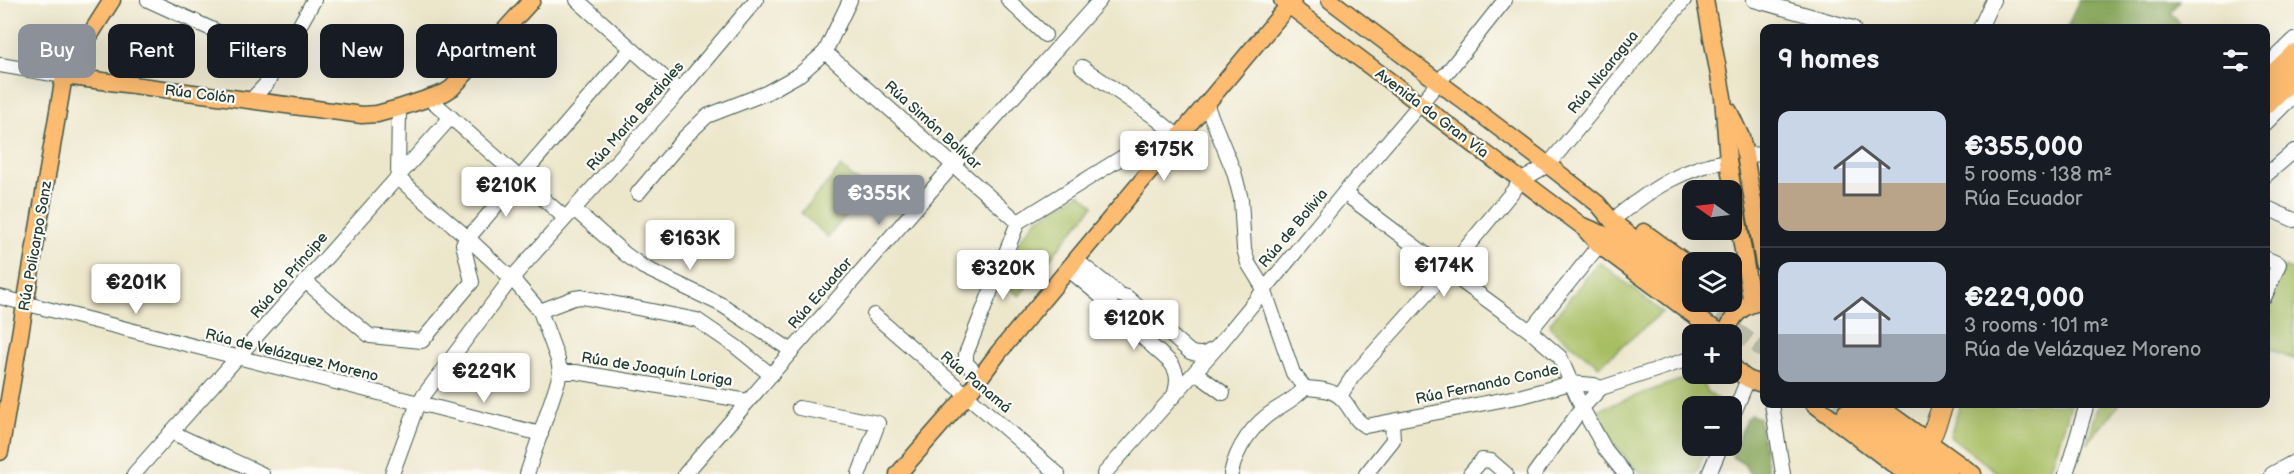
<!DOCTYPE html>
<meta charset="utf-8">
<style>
:root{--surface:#171b24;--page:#242831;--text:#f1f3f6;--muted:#9ea1a6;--line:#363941;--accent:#8c9099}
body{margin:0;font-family:"Balsamiq Sans",sans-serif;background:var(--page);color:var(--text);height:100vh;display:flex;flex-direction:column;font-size:22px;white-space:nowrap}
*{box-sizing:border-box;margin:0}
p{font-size:20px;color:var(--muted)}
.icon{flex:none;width:33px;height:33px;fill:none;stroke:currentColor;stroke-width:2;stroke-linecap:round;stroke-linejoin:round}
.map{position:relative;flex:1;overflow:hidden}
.panel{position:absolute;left:1760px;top:24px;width:510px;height:384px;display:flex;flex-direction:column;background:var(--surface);border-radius:12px;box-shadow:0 6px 24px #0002}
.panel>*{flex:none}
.hud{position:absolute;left:18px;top:24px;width:570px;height:54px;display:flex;gap:12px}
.needle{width:39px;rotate:284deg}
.controls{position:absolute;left:1682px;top:180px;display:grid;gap:12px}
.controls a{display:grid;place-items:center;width:60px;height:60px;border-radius:12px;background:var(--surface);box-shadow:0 6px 24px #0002;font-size:30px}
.price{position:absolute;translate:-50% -51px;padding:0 14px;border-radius:6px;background:#fff;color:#222;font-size:20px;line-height:39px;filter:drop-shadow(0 2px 3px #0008)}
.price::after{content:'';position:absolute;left:50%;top:36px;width:18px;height:14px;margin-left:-9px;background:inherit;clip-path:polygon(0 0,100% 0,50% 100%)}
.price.current{background:var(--accent);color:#fff}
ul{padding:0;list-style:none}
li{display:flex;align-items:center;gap:18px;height:150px;padding:0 18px}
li+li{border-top:2px solid var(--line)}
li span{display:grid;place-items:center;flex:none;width:168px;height:120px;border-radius:12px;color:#555}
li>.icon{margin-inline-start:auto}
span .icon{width:72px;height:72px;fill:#fffc;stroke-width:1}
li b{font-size:26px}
h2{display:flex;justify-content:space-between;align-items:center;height:72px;padding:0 18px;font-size:26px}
.pill{padding:0 21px;border-radius:12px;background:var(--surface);box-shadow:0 6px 24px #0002;font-size:21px;line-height:54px}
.pill.current{background:var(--accent);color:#fff}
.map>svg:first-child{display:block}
.green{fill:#a8be63;stroke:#647e4c;stroke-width:1.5}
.forest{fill:#86a559;stroke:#527146;stroke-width:1.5}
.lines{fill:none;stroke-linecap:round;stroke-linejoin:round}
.major-tunnel{stroke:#c3c4ac;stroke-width:16;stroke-dasharray:16 8;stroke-linecap:butt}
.minor-casing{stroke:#3e564a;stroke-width:16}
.major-casing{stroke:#3e564a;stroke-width:19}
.highway-casing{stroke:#3e564a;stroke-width:22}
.minor{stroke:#fff;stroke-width:14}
.major{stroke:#fdbc70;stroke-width:16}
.highway{stroke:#fdbc70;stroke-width:20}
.labels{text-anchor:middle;stroke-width:4.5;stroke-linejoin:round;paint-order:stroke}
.street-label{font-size:15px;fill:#1f3d34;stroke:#fdfcf7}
</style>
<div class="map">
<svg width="2294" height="474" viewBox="0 0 2294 474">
<rect width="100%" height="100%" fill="#fdfcf7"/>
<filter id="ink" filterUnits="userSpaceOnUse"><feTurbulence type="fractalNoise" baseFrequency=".0167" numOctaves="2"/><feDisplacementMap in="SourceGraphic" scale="12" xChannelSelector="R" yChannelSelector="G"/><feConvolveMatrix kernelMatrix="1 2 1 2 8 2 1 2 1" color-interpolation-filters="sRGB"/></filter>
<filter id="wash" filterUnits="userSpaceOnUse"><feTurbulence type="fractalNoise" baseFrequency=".008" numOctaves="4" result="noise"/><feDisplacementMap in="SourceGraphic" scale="24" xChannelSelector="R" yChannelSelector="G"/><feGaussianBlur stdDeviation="1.35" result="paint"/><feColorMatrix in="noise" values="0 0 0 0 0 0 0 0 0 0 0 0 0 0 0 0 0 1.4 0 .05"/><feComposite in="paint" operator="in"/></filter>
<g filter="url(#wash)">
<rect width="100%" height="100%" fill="#ece6ca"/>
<!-- green -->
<g class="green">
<polygon points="841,167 868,190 828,237 801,213"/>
<polygon points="1080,193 1094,205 1019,296 1003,284 1021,238 1037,219"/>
<polygon points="1601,263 1662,312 1599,366 1552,329 1550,323 1597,264"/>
<polygon points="2284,267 2294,271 2294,360 2265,346 2265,311"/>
<path d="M1696,374L1709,393L1723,404L1722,406H1692V446H1707L1696,474H1642C1627,461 1599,430 1600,409Z"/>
<polygon points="1960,404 1988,404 1992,407 1995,404 2071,404 2049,474 1999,474 1950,436"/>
<polygon points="2099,404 2120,404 2087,443"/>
</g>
<!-- forest -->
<g class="forest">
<polygon points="2079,0 2180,0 2171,13 2181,26 2179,28 2067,28"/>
<polygon points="1751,415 1759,418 1768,474 1750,474 1744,464 1732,457 1746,419"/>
</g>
</g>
<g filter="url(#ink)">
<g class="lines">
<!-- major-tunnel -->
<g class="major-tunnel">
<polyline points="1742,185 1764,311"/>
<polyline points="1698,302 1764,351"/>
<polyline points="1834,404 1846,412"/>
</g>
<defs>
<g id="minor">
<polyline points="148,0 279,60"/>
<polyline points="577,0 679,91"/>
<polyline points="1008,0 1045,35"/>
<polyline points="1754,0 1853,28"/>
<polyline points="1980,28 1993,0"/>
<polyline points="825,52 1018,222"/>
<polyline points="0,65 64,76"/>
<polyline points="1082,67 1153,116 1180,138"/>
<polyline points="2265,68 2294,40"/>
<polyline points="429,98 565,218"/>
<polyline points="251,100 267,83 314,0"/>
<polyline points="1206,104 1234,172 1241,199 1244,249 1248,263 1264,289 1293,373 1305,388"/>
<polyline points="399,108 398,178 468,238 515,282 540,311 558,360 560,372 558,381 527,474"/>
<polyline points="2265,124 2294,95"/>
<polyline points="1745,155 1764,154"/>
<polyline points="2265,176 2294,151"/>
<polyline points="638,193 685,137 707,116 766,93 800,74 825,52 850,0"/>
<polyline points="1344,193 1461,281 1530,331 1560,357 1582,408 1605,449 1625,474"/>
<polyline points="2265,207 2294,220"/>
<polyline points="574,209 625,254 643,267 722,305 792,351"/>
<path d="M1620,214C1653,188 1685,167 1728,161"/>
<polyline points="2265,258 2279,264 2265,296"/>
<path d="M1076,260L1120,295L1127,297L1190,352C1200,356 1205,354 1214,349"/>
<path d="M1068,269L1111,305L1114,312L1170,362C1179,373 1178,383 1174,396"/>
<polyline points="305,281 370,336 422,341 472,282 463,244 631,49"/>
<polyline points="0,297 541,434"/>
<polyline points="540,311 574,298 582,297 697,320 735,346 771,375"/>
<polyline points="874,315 1058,474"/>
<polyline points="1530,331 1599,245"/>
<polyline points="560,372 576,372 748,401"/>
<polyline points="1196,373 1223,393"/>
<polyline points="978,380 972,369 966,363 966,354 1018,222 1129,153 1162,141 1180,138"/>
<path d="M1305,388C1317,389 1332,389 1341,398C1351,406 1353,421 1366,426L1522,396L1571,383L1594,385L1601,388L1692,358"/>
<polyline points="1340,396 1353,376 1447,271 1522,180 1548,165 1684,0"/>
<polyline points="1772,404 1783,474"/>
<polyline points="799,408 878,423 859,474"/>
<polyline points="1731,420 1748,379"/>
<polyline points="171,432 262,474"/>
<polyline points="134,474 451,117"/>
<polyline points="392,474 418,403 511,279 670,102 756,0"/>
<polyline points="685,474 968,148 1100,0"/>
<polyline points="1104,474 1218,346 1344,193 1450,69 1505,0"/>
<path d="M1231,474C1236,448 1253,424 1275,410C1286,403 1296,398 1305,388"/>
<polyline points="1366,474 1393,440 1392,422"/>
<polyline points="1470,474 1482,460 1491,461 1506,474"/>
<polyline points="1534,474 1582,408 1601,388"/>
<polyline points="1709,474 1721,446"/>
<polyline points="2066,474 2087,404"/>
<polyline points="2272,474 2294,462"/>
</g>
<g id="major">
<polyline points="1282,0 1582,226 1599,245 1703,322 1724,334"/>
<polyline points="1330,0 1548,165 1598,204 1613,222 1692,284"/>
<polyline points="1705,0 1723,97 1728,161 1752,304"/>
<polyline points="64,76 362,115 377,114 399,108 444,93 452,88 532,0"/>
<polyline points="1729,111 1741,137 1745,155 1764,264"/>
<polyline points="1586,227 1605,235 1691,296"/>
<polyline points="1644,232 1692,267"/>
<polyline points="1731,298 1741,309"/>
<path d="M1726,334C1732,314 1743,305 1764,301"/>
<path d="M1731,364C1740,375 1749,382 1764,384"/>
<polyline points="1814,404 1906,474"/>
<polyline points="1853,404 1949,474"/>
<polyline points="1876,404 1973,474"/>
<polyline points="1846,412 1927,474"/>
<polyline points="0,452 64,76 112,0"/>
<polyline points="898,474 967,395 999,352 1293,0"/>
</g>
<g id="highway">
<polyline points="2265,83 2294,55"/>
<polyline points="2265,104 2294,76"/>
<polyline points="1927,441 1933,432 1943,404"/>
</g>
</defs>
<!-- minor casing -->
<use href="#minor" class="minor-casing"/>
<!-- major casing -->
<use href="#major" class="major-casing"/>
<!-- highway casing -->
<use href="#highway" class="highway-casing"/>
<!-- minor -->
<use href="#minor" class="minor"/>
<!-- major -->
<use href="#major" class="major"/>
<!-- highway -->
<use href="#highway" class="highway"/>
</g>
</g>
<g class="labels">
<!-- street labels -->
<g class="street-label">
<text transform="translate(1603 72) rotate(-51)" y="5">Rúa Nicaragua</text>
<text transform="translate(200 94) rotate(7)" y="5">Rúa Colón</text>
<text transform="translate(1432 113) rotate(37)" y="5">Avenida da Gran Vía</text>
<text transform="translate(635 116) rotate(-49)" y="5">Rúa María Berdiales</text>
<text transform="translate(933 125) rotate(42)" y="5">Rúa Simón Bolívar</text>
<text transform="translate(1293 228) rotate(-50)" y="5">Rúa de Bolivia</text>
<text transform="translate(35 246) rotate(-80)" y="5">Rúa Policarpo Sanz</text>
<text transform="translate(289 275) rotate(-49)" y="5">Rúa do Príncipe</text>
<text transform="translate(820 293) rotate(-49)" y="5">Rúa Ecuador</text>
<text transform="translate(292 355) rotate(14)" y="5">Rúa de Velázquez Moreno</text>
<text transform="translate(657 369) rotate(9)" y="5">Rúa de Joaquín Loriga</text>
<text transform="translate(976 382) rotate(40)" y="5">Rúa Panamá</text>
<text transform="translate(1487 384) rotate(-12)" y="5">Rúa Fernando Conde</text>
</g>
</g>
</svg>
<div class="controls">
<a><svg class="needle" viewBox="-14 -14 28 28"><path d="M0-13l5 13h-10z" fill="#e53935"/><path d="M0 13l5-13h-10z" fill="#9ea1a6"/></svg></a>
<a><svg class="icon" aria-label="layers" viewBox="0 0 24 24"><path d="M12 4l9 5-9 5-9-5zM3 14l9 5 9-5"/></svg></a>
<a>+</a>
<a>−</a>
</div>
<b class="price" style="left:1164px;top:182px">€175K</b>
<b class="price" style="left:506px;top:218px">€210K</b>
<b class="price current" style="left:879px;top:226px">€355K</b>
<b class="price" style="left:690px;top:271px">€163K</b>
<b class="price" style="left:1444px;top:298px">€174K</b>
<b class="price" style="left:1003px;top:301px">€320K</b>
<b class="price" style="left:136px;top:315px">€201K</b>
<b class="price" style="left:1134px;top:351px">€120K</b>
<b class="price" style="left:484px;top:404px">€229K</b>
<div class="hud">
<a class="pill current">Buy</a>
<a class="pill">Rent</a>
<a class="pill">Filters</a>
<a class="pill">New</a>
<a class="pill">Apartment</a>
</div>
<section class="panel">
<h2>9 homes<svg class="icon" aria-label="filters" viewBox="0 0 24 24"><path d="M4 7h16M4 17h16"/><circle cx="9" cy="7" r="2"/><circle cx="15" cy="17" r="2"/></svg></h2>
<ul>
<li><span style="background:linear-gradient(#c9d6e8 60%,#b9a48a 0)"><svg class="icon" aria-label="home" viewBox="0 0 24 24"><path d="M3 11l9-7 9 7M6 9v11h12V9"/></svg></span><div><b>€355,000</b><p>5 rooms · 138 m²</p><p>Rúa Ecuador</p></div></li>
<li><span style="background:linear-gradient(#c9d6e8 60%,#9aa5b1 0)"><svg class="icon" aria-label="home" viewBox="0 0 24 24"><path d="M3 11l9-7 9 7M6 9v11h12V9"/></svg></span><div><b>€229,000</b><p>3 rooms · 101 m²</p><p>Rúa de Velázquez Moreno</p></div></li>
</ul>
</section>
</div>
